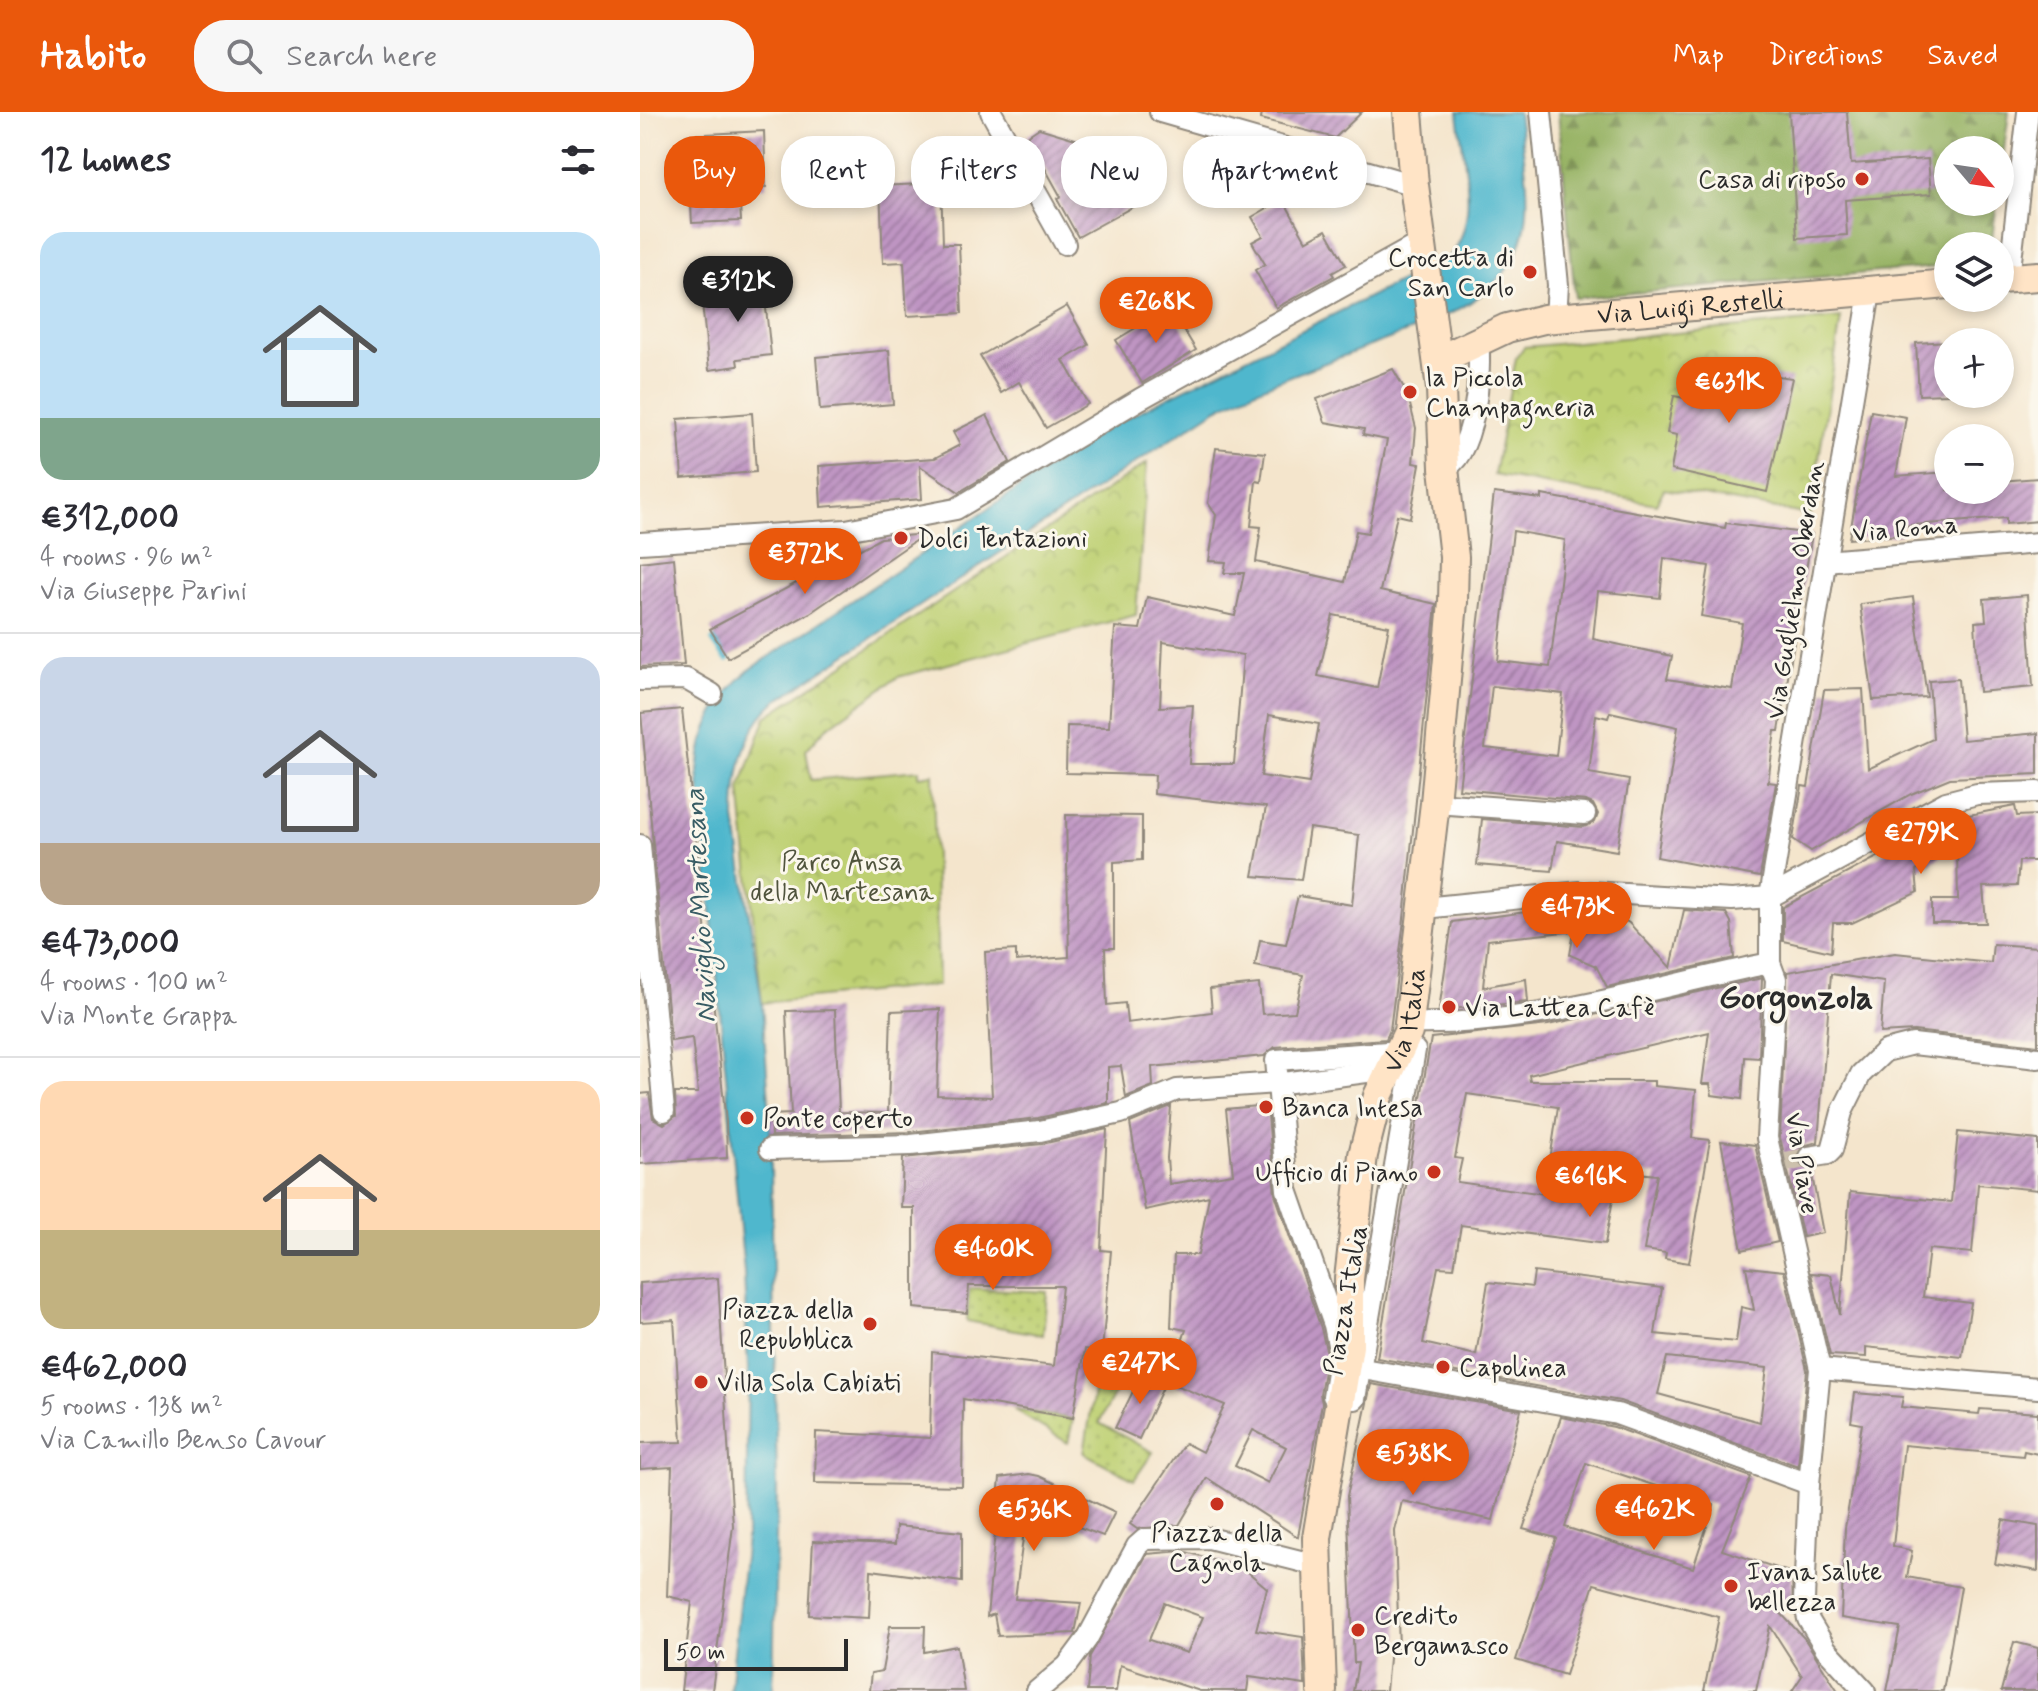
<!DOCTYPE html>
<meta charset="utf-8">
<style>
:root{--surface:#fff;--page:#f7f7f7;--text:#2b2b33;--muted:#7c7c81;--line:#e1e1e2;--accent:#ea580c}
body{margin:0;font-family:Mynerve,sans-serif;background:var(--page);color:var(--text);height:100vh;display:flex;flex-direction:column;font-size:30px;white-space:nowrap}
*{box-sizing:border-box;margin:0}
p{font-size:26px;color:var(--muted)}
.icon{flex:none;width:44px;height:44px;fill:none;stroke:currentColor;stroke-width:2;stroke-linecap:round;stroke-linejoin:round}
.map{position:relative;flex:1;overflow:hidden}
.side{display:flex;flex-direction:column;background:var(--surface);width:640px}
.side>*{flex:none}
.guide{position:absolute;left:24px;top:24px;width:760px;height:72px;display:flex;gap:16px}
.needle{width:52px;rotate:119deg}
.buttons{position:absolute;left:1294px;top:24px;display:grid;gap:16px}
.buttons a{display:grid;place-items:center;width:80px;height:80px;border-radius:50%;background:var(--surface);box-shadow:0 4px 12px #0003;font-size:40px}
.scale{position:absolute;left:24px;bottom:20px;width:184px;box-sizing:border-box;padding-left:8px;border:4px solid #2b2b2b;border-top:0;font-size:22px;line-height:28px;white-space:nowrap;color:#2b2b2b;-webkit-text-stroke:6px #fbf7ec;paint-order:stroke}
.price{position:absolute;translate:-50% -68px;padding:0 18px;border-radius:28px;background:var(--accent);color:#fff;font-size:26px;line-height:52px;filter:drop-shadow(0 2px 4px #0008)}
.price::after{content:'';position:absolute;left:50%;top:48px;width:24px;height:18px;margin-left:-12px;background:inherit;clip-path:polygon(0 0,100% 0,50% 100%)}
.price.selected{background:#222;color:#fff}
ul{padding:0;list-style:none}
li{display:grid;align-content:center;gap:16px;height:424px;padding:0 40px}
li+li{border-top:2px solid var(--line)}
li span{display:grid;place-items:center;height:248px;border-radius:24px;color:#555}
li>.icon{margin-inline-start:auto}
span .icon{width:144px;height:144px;fill:#fffc;stroke-width:1}
li b{font-size:34px}
h2{display:flex;justify-content:space-between;align-items:center;height:96px;padding:0 40px;font-size:34px}
.chip{padding:0 28px;border-radius:32px;background:var(--surface);box-shadow:0 4px 12px #0003;font-size:28px;line-height:72px}
.chip.selected{background:var(--accent);color:#fff}
header{display:flex;align-items:center;gap:48px;box-sizing:border-box;height:112px;padding:0 40px;background:var(--accent);color:#fff}
header strong{font-size:38px}
nav{display:flex;gap:44px;margin-inline-start:auto;font-size:28px}
.search{width:560px;height:72px;background:var(--page);display:flex;align-items:center;gap:20px;box-sizing:border-box;padding:0 28px;border-radius:32px;color:var(--muted);font-size:30px}
main{display:flex;flex:1;min-height:0}
.map>svg:first-child{display:block}
.grass{fill:url(#grass-dots);stroke:#747e4e;stroke-width:2}
.forest{fill:url(#forest-firs);stroke:#606e48;stroke-width:2}
.park{fill:url(#park-crowns);stroke:#747e4e;stroke-width:2}
.water{fill:#4fb7cd;stroke:#3d717c;stroke-width:2}
.lines{fill:none;stroke-linecap:round;stroke-linejoin:round}
.stream{stroke:#4fb7cd;stroke-width:7}
.building{fill:url(#building-hatch);fill-rule:evenodd}
.street-tunnel{stroke:#ccc0ac;stroke-width:20;stroke-dasharray:20 10;stroke-linecap:butt}
.street-casing{stroke:#90887c;stroke-width:24}
.secondary-casing{stroke:#90887c;stroke-width:32}
.street{stroke:#fff;stroke-width:20}
.secondary{stroke:#ffe4c6;stroke-width:28}
.poi-dot{fill:#c8321e;stroke:#fbf7ec;stroke-width:3}
.labels{text-anchor:middle;stroke-width:6;stroke-linejoin:round;paint-order:stroke}
.poi-label{font-size:26px;fill:#2b2b2b;stroke:#fbf7ec;text-anchor:start}
.street-label{font-size:26px;fill:#2b2b2b;stroke:#fbf7ec}
.park-label{font-size:26px;fill:#50543d;stroke:#fbf7ec}
.water-label{font-size:28px;font-style:italic;fill:#385c64;stroke:#fbf7ec}
.district-label{font-size:34px;font-weight:bold;fill:#2b2b2b;stroke:#fbf7ec}
</style>
<header>
<strong>Habito</strong>
<div class="search"><svg class="icon" aria-label="search" viewBox="0 0 24 24"><circle cx="10" cy="10" r="6"/><path d="M15 15l6 6"/></svg>Search here</div>
<nav><a>Map</a><a>Directions</a><a>Saved</a></nav>
</header>
<main>
<section class="side">
<h2>12 homes<svg class="icon" aria-label="filters" viewBox="0 0 24 24"><path d="M4 7h16M4 17h16"/><circle cx="9" cy="7" r="2"/><circle cx="15" cy="17" r="2"/></svg></h2>
<ul>
<li><span style="background:linear-gradient(#bfe0f5 75%,#7fa58c 0)"><svg class="icon" aria-label="home" viewBox="0 0 24 24"><path d="M3 11l9-7 9 7M6 9v11h12V9"/></svg></span><div><b>€312,000</b><p>4 rooms · 96 m²</p><p>Via Giuseppe Parini</p></div></li>
<li><span style="background:linear-gradient(#c9d6e8 75%,#b9a48a 0)"><svg class="icon" aria-label="home" viewBox="0 0 24 24"><path d="M3 11l9-7 9 7M6 9v11h12V9"/></svg></span><div><b>€473,000</b><p>4 rooms · 100 m²</p><p>Via Monte Grappa</p></div></li>
<li><span style="background:linear-gradient(#ffd9b3 60%,#c2b280 0)"><svg class="icon" aria-label="home" viewBox="0 0 24 24"><path d="M3 11l9-7 9 7M6 9v11h12V9"/></svg></span><div><b>€462,000</b><p>5 rooms · 138 m²</p><p>Via Camillo Benso Cavour</p></div></li>
</ul>
</section>
<div class="map">
<svg width="1398" height="1579" viewBox="0 0 1398 1579">
<defs>
<pattern id="grass-dots" width="8" height="8" patternUnits="userSpaceOnUse" patternTransform="scale(2)"><rect width="8" height="8" fill="#bed072"/><path d="M2 2h.1M6 6h.1" fill="none" stroke="#a3b363" stroke-width="1.8" stroke-linecap="round"/></pattern>
<pattern id="forest-firs" width="22" height="20" patternUnits="userSpaceOnUse" patternTransform="scale(2)"><rect width="22" height="20" fill="#96b264"/><path d="M5 1l3.5 6h-7zM16 11l3.5 6h-7z" fill="#7b9153"/></pattern>
<pattern id="park-crowns" width="20" height="18" patternUnits="userSpaceOnUse" patternTransform="scale(2)"><rect width="20" height="18" fill="#bed072"/><path d="M2 6a3 3 0 1 1 6 0M12 15a3 3 0 1 1 6 0" fill="none" stroke="#a3b363"/></pattern>
<pattern id="building-hatch" width="6" height="6" patternUnits="userSpaceOnUse" patternTransform="scale(2)"><rect width="6" height="6" fill="#bf95c3"/><path d="M-1 1l2-2M0 6l6-6M5 7l2-2" fill="none" stroke="#9b7a9f"/></pattern>
</defs>
<rect width="100%" height="100%" fill="#fbf7ec"/>
<filter id="ink" filterUnits="userSpaceOnUse"><feTurbulence type="fractalNoise" baseFrequency=".0125" numOctaves="2"/><feDisplacementMap in="SourceGraphic" scale="16" xChannelSelector="R" yChannelSelector="G"/><feConvolveMatrix kernelMatrix="1 2 1 2 8 2 1 2 1" color-interpolation-filters="sRGB"/></filter>
<filter id="wash" filterUnits="userSpaceOnUse"><feTurbulence type="fractalNoise" baseFrequency=".006" numOctaves="4" result="noise"/><feDisplacementMap in="SourceGraphic" scale="32" xChannelSelector="R" yChannelSelector="G"/><feGaussianBlur stdDeviation="1.8" result="paint"/><feColorMatrix in="noise" values="0 0 0 0 0 0 0 0 0 0 0 0 0 0 0 0 0 1.4 0 .05"/><feComposite in="paint" operator="in"/></filter>
<g filter="url(#wash)">
<rect width="100%" height="100%" fill="#f4e5cc"/>
<!-- grass -->
<g class="grass">
<polygon points="329,1176 407,1180 403,1223 327,1209"/>
<polygon points="460,1244 490,1252 459,1311 513,1340 494,1368 444,1341"/>
<polygon points="374,1298 433,1307 428,1331"/>
</g>
<!-- forest -->
<polygon class="forest" points="918,0 1369,0 1360,67 1360,38 1308,38 1308,90 1357,90 1351,134 1308,134 1308,154 935,186"/>
<!-- park -->
<g class="park">
<polygon points="1201,206 1170,403 1024,377 1016,392 854,363 876,246 884,235"/>
<polygon points="507,351 496,503 258,565 186,616 166,638 171,668 279,658 279,664 293,662 298,873 122,891 100,677 126,605"/>
</g>
<!-- water -->
<path class="water" d="M818,0H878C882,37 892,79 885,116C869,191 789,211 727,235C676,255 623,272 575,298L135,590C102,618 95,667 95,707L122,891L130,1003L137,1375L133,1579H90L106,1426L108,1257L104,1160L58,659C61,619 78,585 108,559L472,313L809,145C842,108 822,45 818,0Z"/>
<g class="lines">
<!-- stream -->
<polyline class="stream" points="74,529 87,547"/>
</g>
<g id="blocks">
<!-- building -->
<g class="building">
<polygon points="622,0 722,0 695,26 621,7"/>
<polygon points="1149,0 1207,0 1211,52 1288,47 1291,82 1205,88 1207,123 1157,126"/>
<polygon points="399,16 475,39 503,89 438,125 417,87 421,85 387,24"/>
<polygon points="124,19 126,75 99,76 101,109 52,111 47,23"/>
<polygon points="301,71 303,132 319,132 322,201 267,204 264,150 243,151 240,74"/>
<polygon points="643,87 666,129 686,118 706,153 692,161 694,164 636,196 615,158 625,152 612,130 623,124 612,105"/>
<polygon points="122,159 131,243 97,247 98,254 69,258 62,191 96,187 94,163"/>
<polygon points="427,194 449,233 423,248 448,292 406,316 379,270 361,281 340,244"/>
<polygon points="530,195 556,238 502,271 476,228"/>
<polygon points="1308,229 1308,282 1279,283 1276,231"/>
<polygon points="249,238 253,292 180,298 176,245"/>
<polygon points="1051,252 1152,266 1127,380 1031,358 1037,323 1027,321 1030,303 1034,284 1044,286"/>
<path d="M753,257L767,281L776,316L773,351L780,352L770,406L757,403L740,479L796,492L763,816L750,918L746,927L635,935L624,944L512,955L513,974L486,985L481,954L468,955V991L398,1006L270,1020L131,1024L130,1003L151,1002L146,899L195,898L199,1000L248,1001L251,899L300,897L297,983L352,985L345,840L376,838V849L429,845L426,703L502,704V748L474,750V836H465L467,893L485,891L487,911L572,900L570,877L619,872L622,902L655,900L663,863L615,854L620,828L646,832L658,784L712,793L719,723L669,716L661,768L613,764L626,695L514,682L515,663L426,661L427,614L469,615L475,515L500,517L507,485L595,504L604,461H584L586,450L569,449L576,403L568,391L576,336L625,341L621,370L616,369L611,414L621,415L616,450L705,470L716,419L728,421L747,328L723,323L724,317L685,310L677,287ZM693,503L749,514L737,576L678,564ZM523,530L603,543L594,652H549L553,593L520,595ZM629,603L679,612L669,671L621,664Z"/>
<polygon points="1231,299 1266,305 1256,364 1308,360 1308,378 1360,378 1360,369 1398,366 1398,409 1366,412 1366,406 1260,414 1261,423 1209,427"/>
<polygon points="112,301 116,360 42,366 38,307"/>
<polygon points="347,303 370,350 319,380 280,354 282,387 181,395 179,354 295,346 320,333 313,320"/>
<path d="M854,381L902,387V383L1085,416L1086,411L1172,422L1139,619H1135L1128,670L1136,671L1120,765L1017,745L1038,615L970,600L968,606L956,603L949,661L989,668L977,739L917,729L912,759L837,753L842,707L944,715L955,710L958,702L953,692L946,689L819,677ZM873,419L925,428L910,555L858,549ZM1024,446L1069,454L1061,504L1102,511L1092,577L1027,567L1032,544L953,527L958,479L1020,486ZM852,574L923,582L916,644L845,636Z"/>
<polygon points="285,422 170,501 88,546 70,517 241,426"/>
<polygon points="34,446 44,553 0,555 0,450"/>
<polygon points="1387,483 1393,575 1339,580 1335,510 1346,509 1344,487"/>
<polygon points="1273,485 1287,585 1233,588 1220,492"/>
<polygon points="1318,567 1323,628 1398,621 1398,662 1310,666 1271,682 1171,739 1153,727 1162,674 1168,675 1184,578 1223,577 1228,657 1293,627 1289,569"/>
<polygon points="42,597 86,1010 87,1046 0,1052 0,982 9,981 13,1006 24,1012 36,1004 35,981 58,981 52,926 31,929 1,601"/>
<polygon points="1375,694 1377,704 1398,703 1398,749 1379,749 1377,774 1343,775 1346,811 1292,811 1292,788 1318,788 1317,735 1276,759 1278,780 1212,811 1193,811 1191,840 1143,829 1143,795 1309,707"/>
<polygon points="945,792 960,794 989,811 1031,856 1044,798 1086,801 1091,810 1094,846 967,875 956,854 930,843 934,819 848,828 843,875 886,867 888,890 799,898 812,810"/>
<polygon points="1353,832 1398,835 1398,933 1274,919 1240,921 1244,870 1191,862 1178,1030 1162,1034 1156,1046 1159,1054 1171,1058 1183,1121 1163,1125 1140,1025 1147,860 1255,841 1351,851"/>
<path d="M1122,866L1119,946L1105,945L1102,987L1072,983L1070,972H1062L1069,920L889,963L890,969H1014V974L1056,978L1052,1026L1070,1028L1049,1151L1025,1147L1026,1141L1004,1138L1017,1063L978,1059L965,1132L821,1113L814,1156L798,1155L783,1231L836,1243L848,1170L892,1175L894,1160L1022,1176L1015,1222L1096,1230L1101,1195L1114,1198L1106,1155L1144,1159L1167,1258L1158,1354L980,1289L737,1246L791,926L908,913ZM827,982L918,995L905,1082L817,1070L822,1047L815,1046ZM1027,1245L1127,1256L1120,1310L1018,1282Z"/>
<path d="M627,993L635,1082L681,1216L687,1242L680,1282L682,1291L658,1425L567,1366L539,1413L497,1417L490,1412L545,1331L562,1340L585,1293L528,1270L546,1218L531,1215L534,1143H558L569,1084L505,1098L490,1011L531,994L527,1046L529,1072L593,1062L586,997ZM613,1318L646,1335L628,1371L595,1354Z"/>
<polygon points="467,1017 461,1138 471,1139 462,1239 445,1237 433,1306 323,1287 322,1374 175,1371 176,1320 290,1326 292,1240 414,1254 422,1174 329,1174 327,1201 274,1196 274,1096 261,1096 263,1046 402,1032"/>
<polygon points="1318,1020 1398,1028 1398,1078 1338,1072 1332,1141 1289,1137 1283,1185 1331,1191 1322,1245 1226,1235 1226,1245 1190,1243 1171,1161 1191,1163 1200,1203 1210,1080 1311,1090"/>
<polygon points="1081,1029 1115,1033 1138,1130 1102,1138"/>
<polygon points="78,1166 93,1414 72,1579 41,1579 52,1490 27,1484 32,1355 0,1357 0,1331 42,1330 34,1208 0,1210 0,1171"/>
<polygon points="502,1261 525,1271 499,1327 475,1316"/>
<polygon points="731,1272 881,1298 853,1408 762,1389 755,1419 759,1536 750,1535 746,1579 713,1579 718,1551 714,1551 707,1384"/>
<polygon points="1215,1281 1263,1285 1261,1295 1339,1302 1340,1297 1398,1301 1398,1342 1384,1339 1383,1344 1264,1333 1253,1434 1272,1439 1267,1465 1321,1475 1303,1579 1247,1579 1260,1515 1201,1506 1205,1416 1222,1312 1211,1310"/>
<path d="M921,1305L974,1315L1111,1365L1082,1438L1152,1461L1153,1499L1136,1496L1164,1526L1198,1579H1152L1162,1564L1130,1514L1116,1579H1064L1079,1505L954,1472L925,1563L876,1548L916,1426L883,1417ZM946,1351L1074,1393L1053,1456L925,1415Z"/>
<polygon points="389,1362 399,1364 475,1400 463,1424 387,1396 375,1487 441,1491 435,1521 358,1524 354,1502 347,1505 360,1366"/>
<polygon points="1363,1408 1398,1414 1398,1459 1355,1452"/>
<polygon points="256,1414 322,1420 322,1470 231,1458 229,1506 169,1503 173,1429 255,1432"/>
<path d="M542,1439L602,1455L627,1476L616,1518L663,1525L665,1573L609,1565L607,1579H560L480,1553L476,1579H447L450,1544L507,1442ZM524,1491L563,1505L547,1541L509,1528Z"/>
<polygon points="250,1514 285,1514 284,1540 317,1534 324,1579 229,1579 231,1561 242,1559"/>
<polygon points="1374,1530 1398,1536 1398,1579 1361,1579"/>
</g>
</g>
</g>
<g filter="url(#ink)">
<use href="#blocks" fill-opacity="0" stroke="#90887c" stroke-width="2"/>
<g class="lines">
<!-- street-tunnel -->
<polyline class="street-tunnel" points="1146,1050 1169,1045"/>
<defs>
<g id="street">
<polyline points="351,0 425,132"/>
<polyline points="520,0 774,73"/>
<polyline points="901,0 918,173 916,206"/>
<polyline points="1369,166 1388,0"/>
<path d="M804,356C835,345 842,258 838,229"/>
<polyline points="0,431 206,418 316,397 500,287 782,130"/>
<polyline points="1185,449 1398,431"/>
<polyline points="0,568 46,567 72,582"/>
<polyline points="795,691 945,702"/>
<polyline points="0,733 24,999"/>
<polyline points="950,780 1092,788 1130,785 1306,690 1337,682 1398,680"/>
<polyline points="784,796 940,780"/>
<path d="M769,911C891,915 1012,875 1130,851"/>
<polygon points="775,938 715,1287 693,1284 700,1242 694,1213 647,1078 636,948"/>
<polyline points="130,1037 271,1033 400,1019 481,1001 537,978 651,970 749,957"/>
<polyline points="1169,1045 1188,1042 1192,1038 1202,1000 1221,962 1245,939 1273,932 1398,946"/>
<polyline points="706,1254 977,1302 1169,1372"/>
<polyline points="1180,1257 1398,1276"/>
<polyline points="397,1579 427,1554 447,1527 497,1434 505,1427 569,1426 676,1453"/>
<polyline points="1225,1579 1186,1537 1168,1507 1164,1488 1169,1372 1180,1257 1127,1026 1136,867 1130,851 1130,785 1230,180"/>
</g>
<g id="secondary">
<polyline points="1360,167 1398,164"/>
<path id="s1" d="M799,248L867,216L904,207L1308,172"/>
<path id="s2" d="M682,1579L677,1426L709,1234V1167L723,1043L738,984L768,920L795,691L813,490L814,445L804,356L801,277L774,73L768,0"/>
</g>
</defs>
<!-- street casing -->
<use href="#street" class="street-casing"/>
<!-- secondary casing -->
<use href="#secondary" class="secondary-casing"/>
<!-- street -->
<use href="#street" class="street"/>
<!-- secondary -->
<use href="#secondary" class="secondary"/>
</g>
</g>
<!-- markers -->
<g class="poi-dot">
<circle cx="1222" cy="67" r="8"/>
<circle cx="890" cy="160" r="8"/>
<circle cx="770" cy="280" r="8"/>
<circle cx="261" cy="426" r="8"/>
<circle cx="809" cy="895" r="8"/>
<circle cx="626" cy="995" r="8"/>
<circle cx="107" cy="1006" r="8"/>
<circle cx="794" cy="1060" r="8"/>
<circle cx="230" cy="1212" r="8"/>
<circle cx="803" cy="1255" r="8"/>
<circle cx="61" cy="1270" r="8"/>
<circle cx="577" cy="1392" r="8"/>
<circle cx="1091" cy="1474" r="8"/>
<circle cx="718" cy="1518" r="8"/>
</g>
<g class="labels">
<!-- poi labels -->
<g class="poi-label">
<text x="1206" y="76" text-anchor="end">Casa di riposo</text>
<text x="874" y="154" text-anchor="end">Crocetta di<tspan x="874" dy="30">San Carlo</tspan></text>
<text x="786" y="274">la Piccola<tspan x="786" dy="30">Champagneria</tspan></text>
<text x="277" y="435">Dolci Tentazioni</text>
<text x="825" y="904">Via Lattea Cafè</text>
<text x="642" y="1004">Banca Intesa</text>
<text x="123" y="1015">Ponte coperto</text>
<text x="778" y="1069" text-anchor="end">Ufficio di Piano</text>
<text x="214" y="1206" text-anchor="end">Piazza della<tspan x="214" dy="30">Repubblica</tspan></text>
<text x="819" y="1264">Capolinea</text>
<text x="77" y="1279">Villa Sola Cabiati</text>
<text x="577" y="1429" text-anchor="middle">Piazza della<tspan x="577" dy="30">Cagnola</tspan></text>
<text x="1107" y="1468">Ivana salute<tspan x="1107" dy="30">bellezza</tspan></text>
<text x="734" y="1512">Credito<tspan x="734" dy="30">Bergamasco</tspan></text>
</g>
<!-- street labels -->
<g class="street-label">
<text dy="9" stroke="none"><textPath href="#s1" startOffset="260">Via Luigi Restelli</textPath></text>
<text transform="translate(1265 416) rotate(-5)" y="9">Via Roma</text>
<text transform="translate(1154 478) rotate(-81)" y="9">Via Guglielmo Oberdan</text>
<text dy="9" stroke="none"><textPath href="#s2" startOffset="682">Via Italia</textPath></text>
<text transform="translate(1163 1051) rotate(81)" y="9">Via Piave</text>
<text transform="translate(705 1188) rotate(-80)" y="9">Piazza Italia</text>
</g>
<!-- park labels -->
<g class="park-label">
<text x="202" y="758">Parco Ansa<tspan x="202" dy="30">della Martesana</tspan></text>
</g>
<!-- water labels -->
<g class="water-label">
<text transform="translate(59 794) rotate(-93)" y="10">Naviglio Martesana</text>
</g>
<!-- district labels -->
<g class="district-label">
<text x="1156" y="896">Gorgonzola</text>
</g>
</g>
</svg>
<div class="buttons">
<a><svg class="needle" viewBox="-14 -14 28 28"><path d="M0-13l5 13h-10z" fill="#e53935"/><path d="M0 13l5-13h-10z" fill="#7c7c81"/></svg></a>
<a><svg class="icon" aria-label="layers" viewBox="0 0 24 24"><path d="M12 4l9 5-9 5-9-5zM3 14l9 5 9-5"/></svg></a>
<a>+</a>
<a>−</a>
</div>
<div class="scale">50 m</div>
<b class="price selected" style="left:98px;top:212px">€312K</b>
<b class="price" style="left:516px;top:233px">€268K</b>
<b class="price" style="left:1089px;top:313px">€631K</b>
<b class="price" style="left:165px;top:484px">€372K</b>
<b class="price" style="left:1281px;top:764px">€279K</b>
<b class="price" style="left:937px;top:838px">€473K</b>
<b class="price" style="left:950px;top:1107px">€616K</b>
<b class="price" style="left:353px;top:1180px">€460K</b>
<b class="price" style="left:500px;top:1294px">€247K</b>
<b class="price" style="left:773px;top:1385px">€538K</b>
<b class="price" style="left:1014px;top:1440px">€462K</b>
<b class="price" style="left:394px;top:1441px">€536K</b>
<div class="guide">
<a class="chip selected">Buy</a>
<a class="chip">Rent</a>
<a class="chip">Filters</a>
<a class="chip">New</a>
<a class="chip">Apartment</a>
</div>
</div>
</main>
